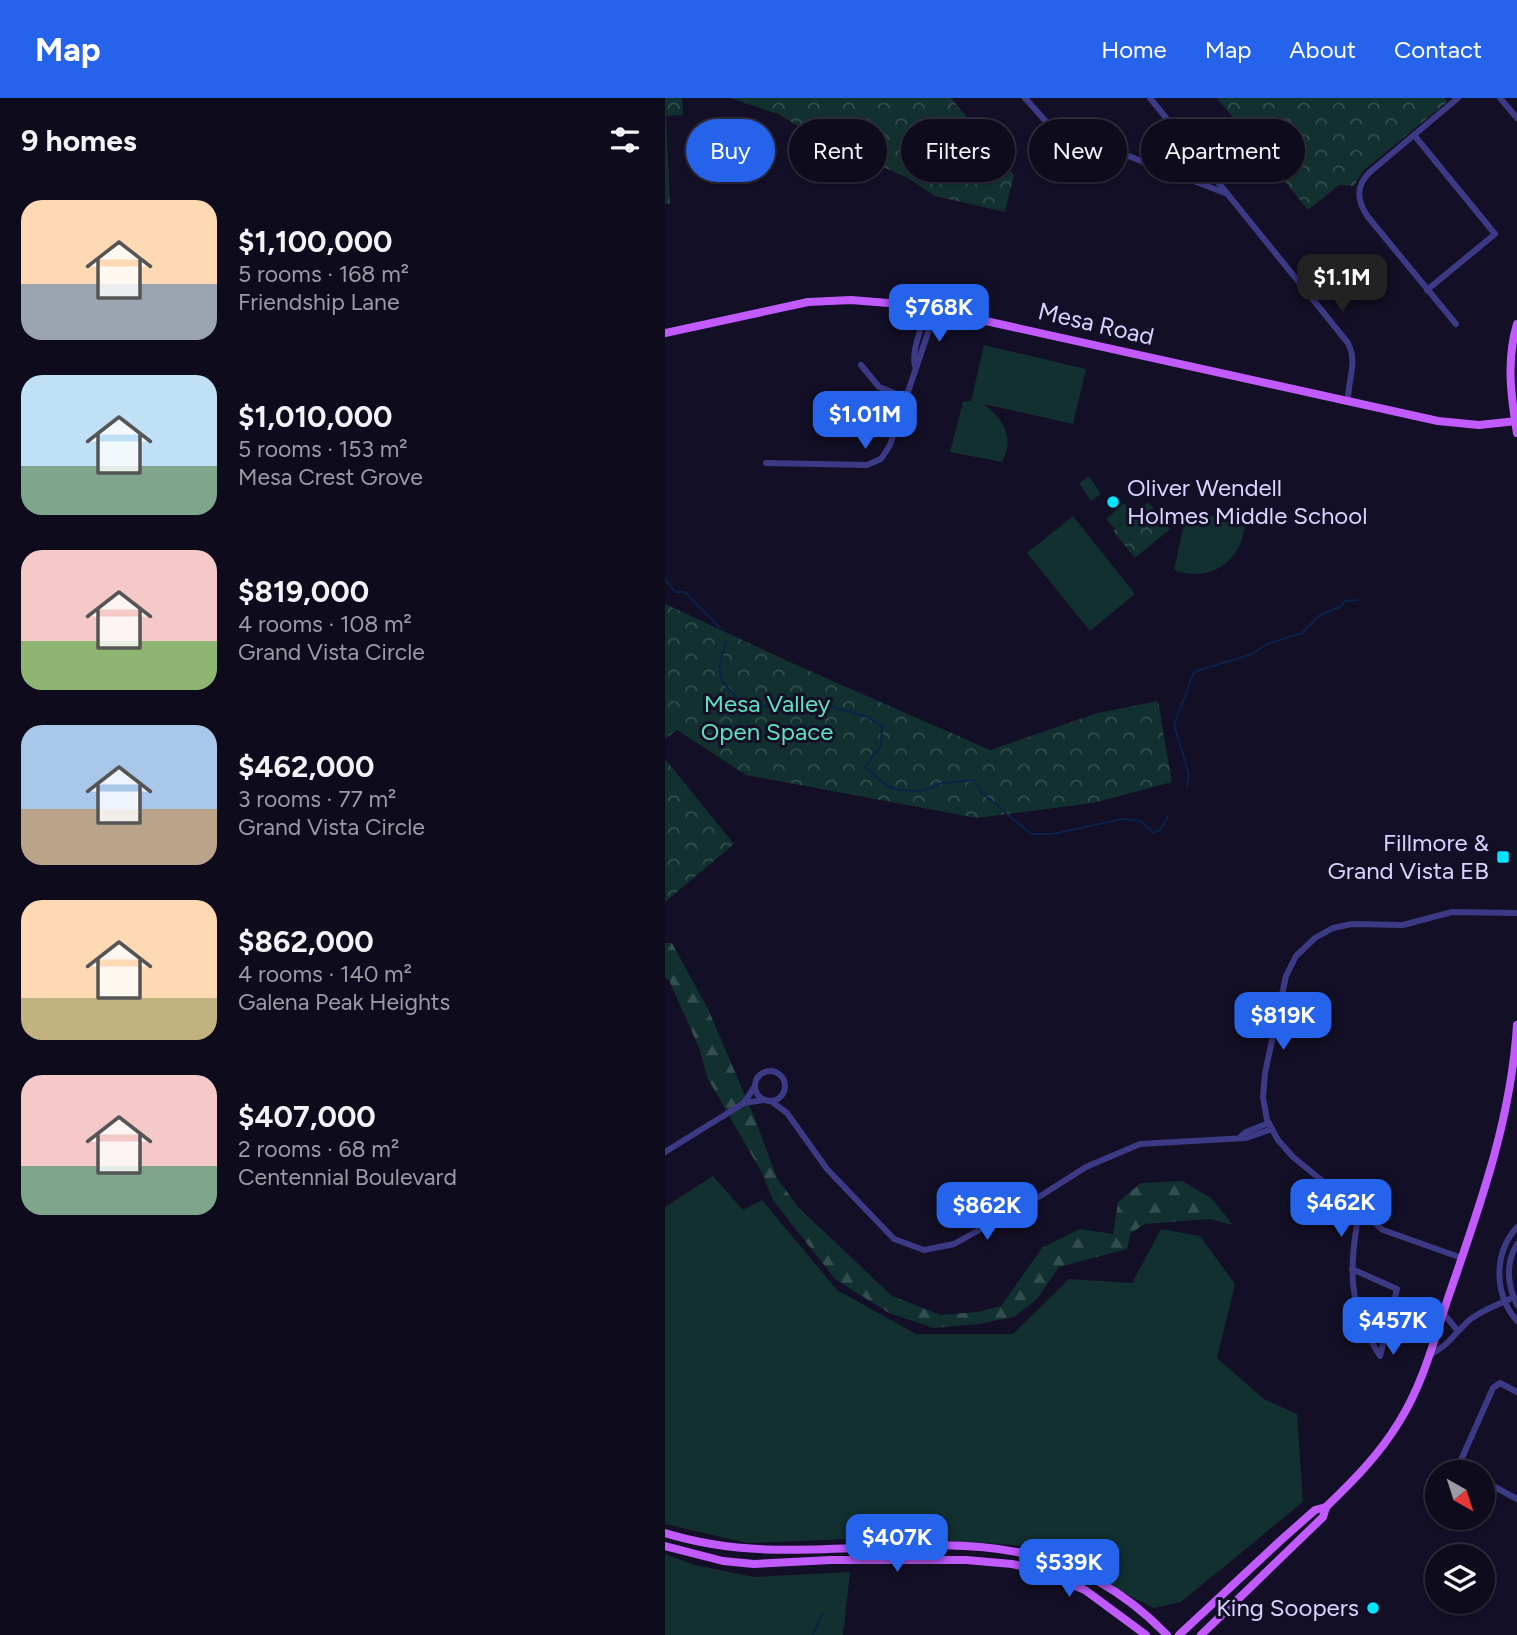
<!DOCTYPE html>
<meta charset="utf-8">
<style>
:root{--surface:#0e0b1c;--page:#1c1929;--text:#f1f3f6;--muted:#9b9ba3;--line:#2e2b3b;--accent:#2563eb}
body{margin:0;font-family:Figtree,sans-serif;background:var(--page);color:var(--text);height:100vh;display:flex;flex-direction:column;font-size:26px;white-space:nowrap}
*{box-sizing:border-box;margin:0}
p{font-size:23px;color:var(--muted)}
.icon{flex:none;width:38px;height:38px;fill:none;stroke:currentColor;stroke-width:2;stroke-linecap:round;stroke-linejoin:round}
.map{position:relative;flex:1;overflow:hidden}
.details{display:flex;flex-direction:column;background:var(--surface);width:665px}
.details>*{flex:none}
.banner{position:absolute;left:21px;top:21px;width:665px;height:63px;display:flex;gap:14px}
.needle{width:46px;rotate:141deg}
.tools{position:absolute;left:760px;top:1362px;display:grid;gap:14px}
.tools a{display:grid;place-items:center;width:70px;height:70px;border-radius:50%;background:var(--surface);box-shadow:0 2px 5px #0004,0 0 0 2px var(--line);font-size:35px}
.price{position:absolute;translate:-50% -60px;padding:0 16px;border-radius:14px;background:var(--accent);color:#fff;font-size:23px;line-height:46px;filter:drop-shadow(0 2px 4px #0008)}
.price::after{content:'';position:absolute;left:50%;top:42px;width:21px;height:16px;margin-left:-10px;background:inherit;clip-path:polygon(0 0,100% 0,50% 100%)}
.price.active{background:#222;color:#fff}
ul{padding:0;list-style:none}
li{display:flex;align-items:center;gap:21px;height:175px;padding:0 21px}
li span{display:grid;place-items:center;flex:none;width:196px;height:140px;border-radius:21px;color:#555}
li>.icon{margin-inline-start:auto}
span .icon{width:84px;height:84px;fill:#fffc;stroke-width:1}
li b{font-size:30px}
h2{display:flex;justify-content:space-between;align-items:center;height:84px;padding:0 21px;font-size:30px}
.chip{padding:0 24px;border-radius:32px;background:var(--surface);box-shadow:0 2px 5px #0004,0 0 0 2px var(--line);font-size:24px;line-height:63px}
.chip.active{background:var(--accent);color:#fff}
header{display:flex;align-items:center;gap:42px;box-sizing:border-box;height:98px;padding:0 35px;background:var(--accent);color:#fff}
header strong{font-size:33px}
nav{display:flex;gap:38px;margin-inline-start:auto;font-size:24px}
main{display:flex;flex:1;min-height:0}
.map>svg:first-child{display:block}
.grass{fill:#12302f}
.forest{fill:url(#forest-firs)}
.park{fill:url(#park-crowns)}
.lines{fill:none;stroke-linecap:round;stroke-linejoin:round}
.stream{stroke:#0c2248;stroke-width:2}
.minor{stroke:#3d3a85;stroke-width:6}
.major{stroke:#c25bff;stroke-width:8}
.poi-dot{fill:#00e5ff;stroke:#130f26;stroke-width:2.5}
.labels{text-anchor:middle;stroke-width:6;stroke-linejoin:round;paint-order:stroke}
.street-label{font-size:24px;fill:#d9d4ff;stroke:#130f26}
.poi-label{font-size:24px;fill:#d9d4ff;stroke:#130f26;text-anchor:end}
.park-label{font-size:24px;fill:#5fe0c0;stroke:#130f26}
</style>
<header>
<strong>Map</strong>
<nav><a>Home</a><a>Map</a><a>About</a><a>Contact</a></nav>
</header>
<main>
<section class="details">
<h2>9 homes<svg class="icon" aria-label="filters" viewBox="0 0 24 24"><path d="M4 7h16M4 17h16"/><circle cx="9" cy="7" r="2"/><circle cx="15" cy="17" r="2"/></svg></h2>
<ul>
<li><span style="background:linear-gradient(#ffd9b3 60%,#9aa5b1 0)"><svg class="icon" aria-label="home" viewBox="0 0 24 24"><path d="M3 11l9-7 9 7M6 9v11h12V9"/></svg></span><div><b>$1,100,000</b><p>5 rooms · 168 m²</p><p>Friendship Lane</p></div></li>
<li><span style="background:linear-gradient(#bfe0f5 65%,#7fa58c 0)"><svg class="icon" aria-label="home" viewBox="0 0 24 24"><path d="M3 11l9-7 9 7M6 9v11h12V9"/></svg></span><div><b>$1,010,000</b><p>5 rooms · 153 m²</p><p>Mesa Crest Grove</p></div></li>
<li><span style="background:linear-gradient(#f6c9c9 65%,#8fb573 0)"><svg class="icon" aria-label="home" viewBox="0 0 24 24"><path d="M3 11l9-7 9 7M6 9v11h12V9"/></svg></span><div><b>$819,000</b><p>4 rooms · 108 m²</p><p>Grand Vista Circle</p></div></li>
<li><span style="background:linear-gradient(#a9c7e8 60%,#b9a48a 0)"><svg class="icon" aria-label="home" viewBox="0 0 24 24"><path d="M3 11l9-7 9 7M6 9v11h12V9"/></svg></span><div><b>$462,000</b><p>3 rooms · 77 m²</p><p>Grand Vista Circle</p></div></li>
<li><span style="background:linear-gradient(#ffd9b3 70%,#c2b280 0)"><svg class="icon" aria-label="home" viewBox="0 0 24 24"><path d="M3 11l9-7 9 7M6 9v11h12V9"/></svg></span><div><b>$862,000</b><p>4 rooms · 140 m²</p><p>Galena Peak Heights</p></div></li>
<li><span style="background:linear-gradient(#f6c9c9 65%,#7fa58c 0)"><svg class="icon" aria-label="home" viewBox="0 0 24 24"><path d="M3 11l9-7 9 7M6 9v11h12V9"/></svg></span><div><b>$407,000</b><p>2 rooms · 68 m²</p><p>Centennial Boulevard</p></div></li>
</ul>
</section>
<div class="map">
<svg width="852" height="1537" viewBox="0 0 852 1537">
<defs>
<pattern id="forest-firs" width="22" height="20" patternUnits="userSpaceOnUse" patternTransform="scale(1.75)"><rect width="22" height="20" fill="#12302f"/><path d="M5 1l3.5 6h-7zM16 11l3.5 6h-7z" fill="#344d4e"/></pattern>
<pattern id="park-crowns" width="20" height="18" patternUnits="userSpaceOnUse" patternTransform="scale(1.75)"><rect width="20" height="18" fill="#12302f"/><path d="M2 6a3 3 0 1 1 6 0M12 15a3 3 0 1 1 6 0" fill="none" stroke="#344d4e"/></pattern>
</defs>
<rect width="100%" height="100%" fill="#130f26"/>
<!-- grass -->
<g class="grass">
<path d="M319,247L421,271L408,326L318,306C337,319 351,340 337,364L285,354L298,304L306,303Z"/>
<polygon points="424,378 436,396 426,403 414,385"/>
<polygon points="459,405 468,416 450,431 441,421"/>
<path d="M526,414L580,424C579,462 545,486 509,472L521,417Z"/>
<polygon points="408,418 470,496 425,533 362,455"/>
<polygon points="48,1078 78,1112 97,1102 172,1192 251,1236 348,1236 404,1181 467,1185 496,1131 535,1138 570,1186 552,1260 599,1301 632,1316 638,1404 516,1504 489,1510 364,1448 233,1439 82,1445 0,1426 0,1109"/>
<polygon points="0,1456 30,1467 89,1479 185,1474 178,1537 0,1537"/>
</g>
<!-- forest -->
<polygon class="forest" points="0,845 7,845 43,911 88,1016 112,1080 134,1110 227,1198 276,1217 312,1214 336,1208 377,1150 415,1131 448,1136 453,1104 476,1085 517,1083 546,1100 568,1127 545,1121 480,1126 466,1135 462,1151 394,1169 372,1201 349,1219 313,1226 269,1230 224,1215 170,1181 108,1102 97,1075 43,981 34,950 4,882 0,880"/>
<!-- park -->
<g class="park">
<polygon points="0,0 17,0 18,17 1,18 5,106 0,106"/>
<polygon points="65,0 286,0 349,77 340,114 270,98 241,79 159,44 113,16"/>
<polygon points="552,0 779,0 782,4 698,73 689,88 674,87 643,112"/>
<polygon points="483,404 505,431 470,460 448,433"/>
<polygon points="0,506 138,570 325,652 433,615 493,603 507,684 428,705 312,720 81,677 12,632 0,641"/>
<polygon points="0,661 69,746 0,804"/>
</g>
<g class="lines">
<!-- stream -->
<g class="stream">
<polyline points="0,481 10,494 20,494 54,529"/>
<polyline points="61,543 54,570 57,583 72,600 85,609 140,606 153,611 165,608 202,619 217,628 216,648 200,669 222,688 234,692 256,693 277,685 309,682 316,694 366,736 387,736 458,721 476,723 489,735 495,732 503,719"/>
<polyline points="522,689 524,677 509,627 529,574 587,556 602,546 637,535 655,517 675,509 680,503 693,502"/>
<polyline points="148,1537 157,1516"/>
</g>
<!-- minor -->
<g class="minor">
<polyline points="360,0 385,28 560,95"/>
<path d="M485,0L683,245C693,265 683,280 683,302"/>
<polyline points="835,0 852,20"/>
<polyline points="749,37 830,136 762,192"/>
<path d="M791,226L703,119C692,103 690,88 705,74L793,0"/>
<polyline points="196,267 214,289 240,299"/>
<path d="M250,268C246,250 258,227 264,209"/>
<polyline points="101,365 202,367 216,361 225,347 271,211"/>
<circle cx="105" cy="988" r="15"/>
<polyline points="106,1003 122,1015 162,1071 229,1141 259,1152 289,1146 377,1097 421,1069 475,1046 581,1040 607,1031"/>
<polyline points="79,1005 90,988"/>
<polyline points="576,1038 581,1034 604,1025"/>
<polyline points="0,1054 79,1005 99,1002"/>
<path d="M852,1129C828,1156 829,1196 852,1223"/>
<path d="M852,1146C840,1166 842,1186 852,1207"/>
<polyline points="797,1160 718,1132 628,1059 613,1042 602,1022 598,999 600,975 621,878 631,858 650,840 668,830 687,826 738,827 787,814 852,815"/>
<path d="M687,1171L732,1191L715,1258C682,1206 684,1172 694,1114"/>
<polyline points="778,1215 793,1233"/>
<path d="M764,1257C784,1248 791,1233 807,1220C820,1211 835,1206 849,1199"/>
<polyline points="801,1374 796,1362 828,1290 835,1285 852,1294"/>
<polyline points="817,1382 852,1401"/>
</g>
<!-- major -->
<g class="major">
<path d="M852,226C841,263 846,298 852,335"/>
<polyline points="0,235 143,204 186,202 248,207 773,323 814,327 852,323"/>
<path d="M0,1435C177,1490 350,1379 502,1537"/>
<polyline points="0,1448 58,1463 89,1466 166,1462 301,1462 347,1466 370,1471 420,1492 481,1537"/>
<polyline points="514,1537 615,1443 650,1412 661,1409"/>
<path d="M536,1537L658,1419L661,1409C688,1383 714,1357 734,1324C758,1286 769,1242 783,1200C814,1110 846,1023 852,927"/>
</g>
</g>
<!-- markers -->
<g class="poi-dot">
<circle cx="448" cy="404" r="7"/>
<rect x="831" y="752" width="14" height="14" rx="3.5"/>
<circle cx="708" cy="1510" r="7"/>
</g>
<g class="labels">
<!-- street labels -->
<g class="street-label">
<text transform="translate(431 226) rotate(13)" y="8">Mesa Road</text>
</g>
<!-- poi labels -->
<g class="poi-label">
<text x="462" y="398" text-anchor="start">Oliver Wendell<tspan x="462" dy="28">Holmes Middle School</tspan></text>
<text x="824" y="753">Fillmore &amp;<tspan x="824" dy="28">Grand Vista EB</tspan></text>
<text x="694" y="1518">King Soopers</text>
</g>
<!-- park labels -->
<g class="park-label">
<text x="102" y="614">Mesa Valley<tspan x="102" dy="28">Open Space</tspan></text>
</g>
</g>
</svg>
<div class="tools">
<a><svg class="needle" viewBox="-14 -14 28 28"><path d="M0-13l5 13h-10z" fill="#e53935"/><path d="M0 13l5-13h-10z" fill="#9b9ba3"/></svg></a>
<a><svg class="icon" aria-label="layers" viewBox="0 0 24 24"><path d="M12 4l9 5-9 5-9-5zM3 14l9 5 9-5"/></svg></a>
</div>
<b class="price active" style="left:677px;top:216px">$1.1M</b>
<b class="price" style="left:274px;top:246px">$768K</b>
<b class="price" style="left:200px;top:353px">$1.01M</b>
<b class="price" style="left:618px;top:954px">$819K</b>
<b class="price" style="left:676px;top:1141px">$462K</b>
<b class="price" style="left:322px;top:1144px">$862K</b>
<b class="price" style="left:728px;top:1259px">$457K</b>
<b class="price" style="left:232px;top:1476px">$407K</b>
<b class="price" style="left:404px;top:1501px">$539K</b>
<div class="banner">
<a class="chip active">Buy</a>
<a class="chip">Rent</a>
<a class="chip">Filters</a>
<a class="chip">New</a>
<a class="chip">Apartment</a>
</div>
</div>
</main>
